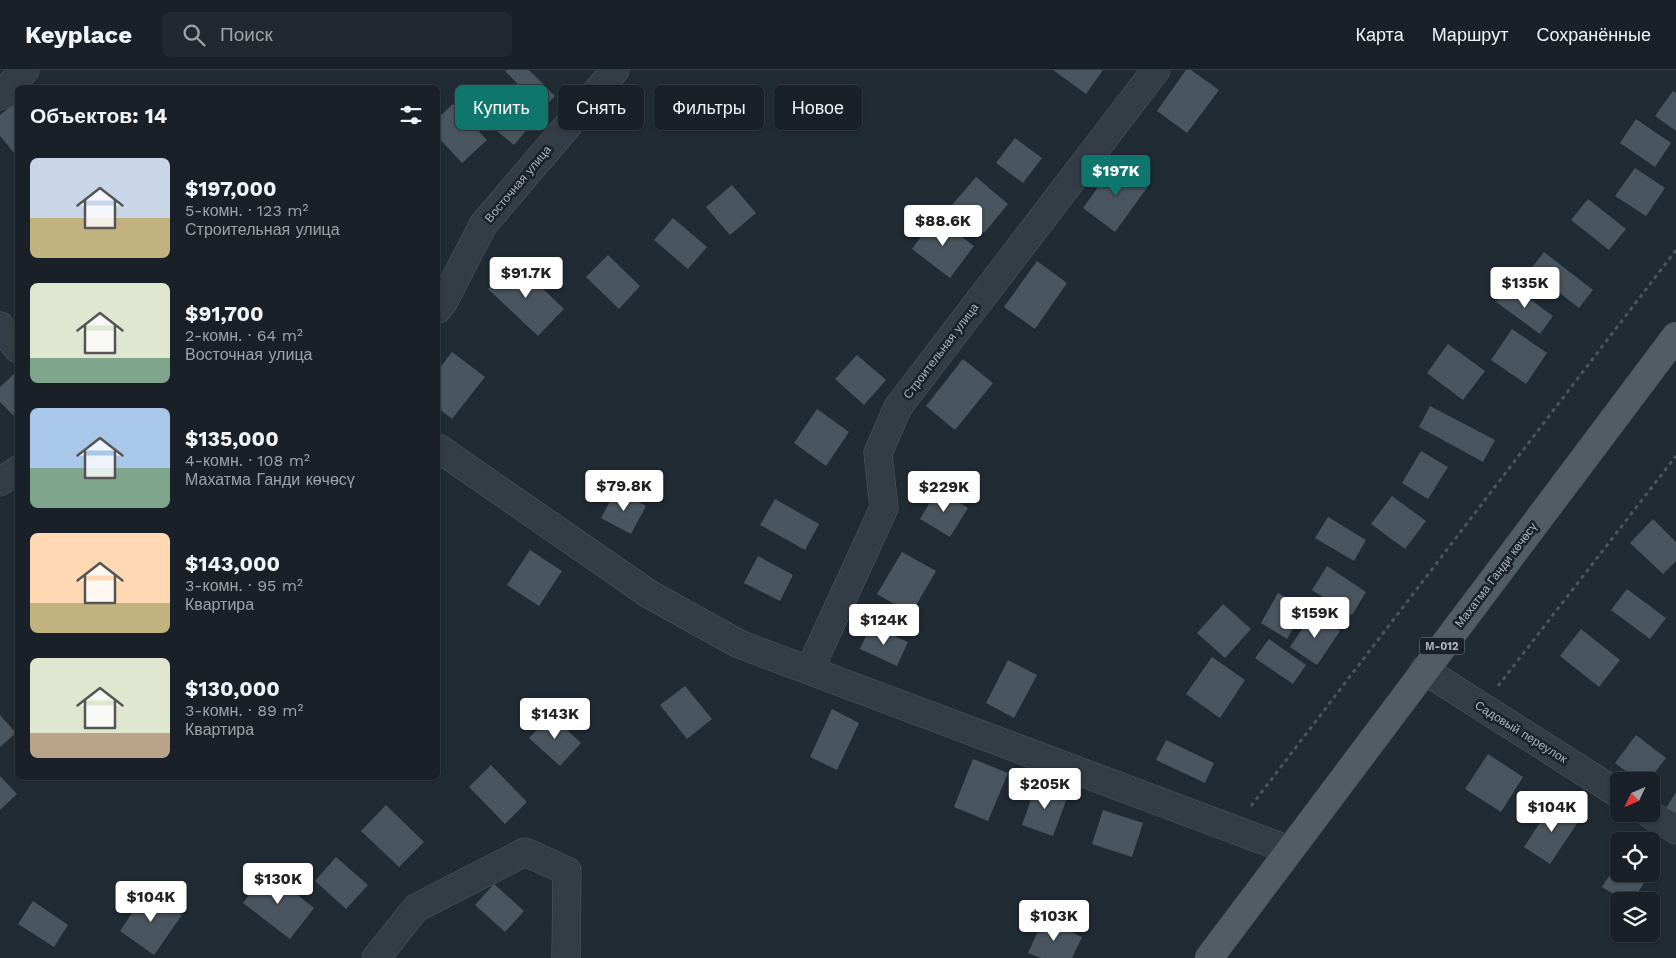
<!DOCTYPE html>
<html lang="ru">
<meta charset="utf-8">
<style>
:root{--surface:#192027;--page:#22282f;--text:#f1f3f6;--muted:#9fa3a7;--line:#373e44;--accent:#0f766e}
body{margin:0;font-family:"Work Sans",sans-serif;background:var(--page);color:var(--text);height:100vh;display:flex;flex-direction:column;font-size:19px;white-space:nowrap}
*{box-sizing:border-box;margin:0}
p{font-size:16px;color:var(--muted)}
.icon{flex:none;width:28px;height:28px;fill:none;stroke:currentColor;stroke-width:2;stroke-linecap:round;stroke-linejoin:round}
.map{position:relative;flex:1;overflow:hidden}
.details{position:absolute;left:15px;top:15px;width:425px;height:695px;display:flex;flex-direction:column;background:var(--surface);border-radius:8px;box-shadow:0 1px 4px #0004,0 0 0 1px var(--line)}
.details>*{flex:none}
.hud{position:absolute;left:455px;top:15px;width:475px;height:45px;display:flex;gap:10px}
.needle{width:32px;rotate:226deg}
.buttons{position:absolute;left:1610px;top:702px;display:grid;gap:10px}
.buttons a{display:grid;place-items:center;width:50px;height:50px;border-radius:8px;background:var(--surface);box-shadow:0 1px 4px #0004,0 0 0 1px var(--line);font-size:25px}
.price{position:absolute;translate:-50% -42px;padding:0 11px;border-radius:5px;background:#fff;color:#222;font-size:16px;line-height:32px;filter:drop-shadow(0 1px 2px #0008)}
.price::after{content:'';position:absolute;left:50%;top:30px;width:15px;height:11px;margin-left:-8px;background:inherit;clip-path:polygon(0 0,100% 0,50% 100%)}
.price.on{background:var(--accent);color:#fff}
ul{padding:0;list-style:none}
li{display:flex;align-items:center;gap:15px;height:125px;padding:0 15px}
li span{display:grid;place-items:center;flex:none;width:140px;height:100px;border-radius:8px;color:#555}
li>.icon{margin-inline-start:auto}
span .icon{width:60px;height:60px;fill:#fffc;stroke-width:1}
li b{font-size:21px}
h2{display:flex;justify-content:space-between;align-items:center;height:60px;padding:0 15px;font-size:21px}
.chip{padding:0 18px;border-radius:8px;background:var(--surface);box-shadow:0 1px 4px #0004,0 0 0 1px var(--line);font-size:18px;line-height:45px}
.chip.on{background:var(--accent);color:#fff}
header{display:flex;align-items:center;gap:30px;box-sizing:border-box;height:70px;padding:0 25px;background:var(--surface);border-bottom:1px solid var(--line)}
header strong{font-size:24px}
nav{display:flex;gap:28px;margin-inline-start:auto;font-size:18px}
.search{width:350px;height:45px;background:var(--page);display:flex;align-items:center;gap:12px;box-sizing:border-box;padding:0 18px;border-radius:8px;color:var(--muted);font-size:19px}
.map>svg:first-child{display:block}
.building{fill:#49555f}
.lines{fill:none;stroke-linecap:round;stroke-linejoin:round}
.minor-casing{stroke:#525a62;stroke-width:29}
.primary-casing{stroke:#3e454e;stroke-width:29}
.path{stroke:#465859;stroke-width:3;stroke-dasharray:4 4;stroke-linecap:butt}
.minor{stroke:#343c45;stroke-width:28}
.primary{stroke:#525c65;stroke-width:28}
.labels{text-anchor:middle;stroke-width:5;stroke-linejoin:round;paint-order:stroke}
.shield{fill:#1a2129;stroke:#828a93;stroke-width:1}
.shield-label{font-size:11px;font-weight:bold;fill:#aeb7c1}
.street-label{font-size:12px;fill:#aeb7c1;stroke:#1a2129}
</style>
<header>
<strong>Keyplace</strong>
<div class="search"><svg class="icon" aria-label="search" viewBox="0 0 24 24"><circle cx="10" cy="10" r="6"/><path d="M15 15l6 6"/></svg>Поиск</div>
<nav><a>Карта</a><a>Маршрут</a><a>Сохранённые</a></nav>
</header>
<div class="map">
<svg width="1676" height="888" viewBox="0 0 1676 888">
<rect width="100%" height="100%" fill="#212b34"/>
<!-- building -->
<g class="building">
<polygon points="507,0 529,0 555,26 542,39 505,1"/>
<polygon points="1053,0 1103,0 1086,24"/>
<polygon points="1186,0 1191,0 1219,20 1187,63 1157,41"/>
<polygon points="1673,21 1676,23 1676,61 1655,46"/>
<polygon points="500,23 534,51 514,75 480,47"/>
<polygon points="18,31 18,82 15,84 0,66 0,45"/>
<polygon points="453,34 487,70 462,93 438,67 438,48"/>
<polygon points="1636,49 1671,73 1655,97 1620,73"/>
<polygon points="1015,68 1042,88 1023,113 996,93"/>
<polygon points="1116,92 1149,115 1115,162 1083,138"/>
<polygon points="1635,98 1665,118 1646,146 1615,126"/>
<polygon points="976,107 1008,134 984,163 951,136"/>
<polygon points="732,115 756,143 730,165 706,137"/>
<polygon points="1588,129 1626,159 1609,180 1571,150"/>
<polygon points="935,147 974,176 950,208 912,179"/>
<polygon points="673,148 707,177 688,199 654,170"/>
<polygon points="1544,182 1593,220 1579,238 1530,200"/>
<polygon points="608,185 640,216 619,239 586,207"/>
<polygon points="514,191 564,239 538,266 488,219"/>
<polygon points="1037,191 1067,213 1035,259 1004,237"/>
<polygon points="1509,214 1553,246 1540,264 1496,232"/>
<polygon points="1512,259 1547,283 1526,314 1491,290"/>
<polygon points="1448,274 1485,301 1463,330 1427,303"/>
<polygon points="452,282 485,307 452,349 438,338 438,300"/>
<polygon points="857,285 886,310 864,335 835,309"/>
<polygon points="963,289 993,313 955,360 926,336"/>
<polygon points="18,300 18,350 0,332 0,317"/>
<polygon points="1430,336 1495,370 1483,392 1419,357"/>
<polygon points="817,339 849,362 826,396 794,373"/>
<polygon points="1421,381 1448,397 1428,429 1402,413"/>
<polygon points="938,419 968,438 950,467 920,449"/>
<polygon points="616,420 646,436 631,464 601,448"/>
<polygon points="1392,426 1426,451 1405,479 1371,454"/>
<polygon points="775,429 819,454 805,480 760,455"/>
<polygon points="1328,447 1366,470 1354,491 1315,468"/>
<polygon points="1653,449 1676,472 1676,491 1663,504 1630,473"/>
<polygon points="530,480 562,501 539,536 507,515"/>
<polygon points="902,482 936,501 911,544 877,524"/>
<polygon points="758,486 793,505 780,531 744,513"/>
<polygon points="1327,496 1366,522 1352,545 1312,520"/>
<polygon points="1627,519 1666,548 1650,569 1611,540"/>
<polygon points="1278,523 1304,539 1287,569 1261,553"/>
<polygon points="1223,534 1251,559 1225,588 1197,563"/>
<polygon points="1313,543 1340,561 1317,595 1290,577"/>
<polygon points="870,556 908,572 897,596 860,579"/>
<polygon points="1581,559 1620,590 1599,617 1560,586"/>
<polygon points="1269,569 1306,595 1293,614 1255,588"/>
<polygon points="1212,587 1245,610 1220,648 1186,624"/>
<polygon points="1008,590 1037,605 1014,648 986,633"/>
<polygon points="685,616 712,649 687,669 660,635"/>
<polygon points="832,639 859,653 837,700 810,687"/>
<polygon points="0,645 16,663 0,677"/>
<polygon points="551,645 581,673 560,696 529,668"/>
<polygon points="1636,665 1666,688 1648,711 1639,711 1615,693"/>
<polygon points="1166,670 1214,693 1205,713 1156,690"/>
<polygon points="1488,684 1523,707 1501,742 1465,719"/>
<polygon points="973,689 1008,703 988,751 954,737"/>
<polygon points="491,695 527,732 505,754 469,717"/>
<polygon points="0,706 17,724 0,740"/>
<polygon points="1037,713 1068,725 1053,766 1022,755"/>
<polygon points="1676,722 1676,746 1665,740"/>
<polygon points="1554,731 1580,749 1550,794 1524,777"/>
<polygon points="386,735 424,772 399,797 361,761"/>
<polygon points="1103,740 1143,753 1132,787 1092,774"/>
<polygon points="336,787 368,815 346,839 315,811"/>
<polygon points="1619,791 1619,804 1650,804 1632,831 1625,831 1602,817"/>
<polygon points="267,801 314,838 290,869 243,833"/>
<polygon points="494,814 524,841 505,862 475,835"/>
<polygon points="147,821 182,845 154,885 120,861"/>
<polygon points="33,831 68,855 54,877 18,854"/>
<polygon points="1043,850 1082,867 1072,888 1041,888 1028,883"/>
</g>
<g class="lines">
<defs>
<g id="minor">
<polyline points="0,26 25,0"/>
<polyline points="438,239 444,231 483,155 615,0"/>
<polyline points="0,256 18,279"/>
<polyline points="438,378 649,524 739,574 1289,780"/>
<polyline points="0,412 18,400"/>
<polyline points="810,599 884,438 878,383 898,337 1156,0"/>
<polyline points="1424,600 1619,724"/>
<polyline points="1650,744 1676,760"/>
<polyline points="376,888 416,838 525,782 567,801 566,888"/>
</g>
<polyline id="primary" points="1209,888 1676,266"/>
</defs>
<!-- minor casing -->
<use href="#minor" class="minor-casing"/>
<!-- primary casing -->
<use href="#primary" class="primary-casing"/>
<!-- path -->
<g class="path">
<polyline points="1498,616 1676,386"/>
<polyline points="1251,736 1676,180"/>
</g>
<!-- minor -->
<use href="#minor" class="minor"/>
<!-- primary -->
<use href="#primary" class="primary"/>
</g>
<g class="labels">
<!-- shield labels -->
<rect class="shield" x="1419.5" y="567.5" width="45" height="17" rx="4"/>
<g class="shield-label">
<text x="1442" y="580">М-012</text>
</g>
<!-- street labels -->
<g class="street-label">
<text transform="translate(518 114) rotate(-50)" y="4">Восточная улица</text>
<text transform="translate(941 281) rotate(-53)" y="4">Строительная улица</text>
<text transform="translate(1496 505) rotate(-53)" y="4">Махатма Ганди көчөсү</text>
<text transform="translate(1521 662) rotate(32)" y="4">Садовый переулок</text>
</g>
</g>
</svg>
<div class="buttons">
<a><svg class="needle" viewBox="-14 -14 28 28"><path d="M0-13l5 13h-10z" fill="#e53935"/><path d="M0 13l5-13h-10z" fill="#9fa3a7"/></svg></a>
<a><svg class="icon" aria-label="locate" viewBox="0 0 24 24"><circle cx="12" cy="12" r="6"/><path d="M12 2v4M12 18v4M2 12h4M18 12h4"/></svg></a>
<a><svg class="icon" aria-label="layers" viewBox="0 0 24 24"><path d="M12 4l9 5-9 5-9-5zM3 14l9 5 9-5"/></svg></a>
</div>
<b class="price on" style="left:1116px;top:127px">$197K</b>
<b class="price" style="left:943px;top:177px">$88.6K</b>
<b class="price" style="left:526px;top:229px">$91.7K</b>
<b class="price" style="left:1525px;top:239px">$135K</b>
<b class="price" style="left:624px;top:442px">$79.8K</b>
<b class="price" style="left:944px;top:443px">$229K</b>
<b class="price" style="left:1315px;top:569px">$159K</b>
<b class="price" style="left:884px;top:576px">$124K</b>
<b class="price" style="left:555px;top:670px">$143K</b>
<b class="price" style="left:1045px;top:740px">$205K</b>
<b class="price" style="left:1552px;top:763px">$104K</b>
<b class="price" style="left:278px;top:835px">$130K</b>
<b class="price" style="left:151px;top:853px">$104K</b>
<b class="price" style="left:1054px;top:872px">$103K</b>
<div class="hud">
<a class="chip on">Купить</a>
<a class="chip">Снять</a>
<a class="chip">Фильтры</a>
<a class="chip">Новое</a>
</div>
<section class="details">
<h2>Объектов: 14<svg class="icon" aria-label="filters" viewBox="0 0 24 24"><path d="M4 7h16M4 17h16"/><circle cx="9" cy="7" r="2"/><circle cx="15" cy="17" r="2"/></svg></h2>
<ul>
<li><span style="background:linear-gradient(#c9d6e8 60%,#c2b280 0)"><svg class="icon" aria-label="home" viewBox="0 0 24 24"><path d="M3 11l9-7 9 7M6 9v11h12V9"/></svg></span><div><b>$197,000</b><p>5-комн. · 123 m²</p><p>Строительная улица</p></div></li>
<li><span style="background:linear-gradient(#dfe7d0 75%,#7fa58c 0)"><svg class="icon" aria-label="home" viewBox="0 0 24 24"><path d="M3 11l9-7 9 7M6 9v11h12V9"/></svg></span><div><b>$91,700</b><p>2-комн. · 64 m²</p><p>Восточная улица</p></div></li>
<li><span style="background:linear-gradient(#a9c7e8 60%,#7fa58c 0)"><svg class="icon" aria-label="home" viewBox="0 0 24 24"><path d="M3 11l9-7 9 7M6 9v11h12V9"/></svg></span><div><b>$135,000</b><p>4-комн. · 108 m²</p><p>Махатма Ганди көчөсү</p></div></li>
<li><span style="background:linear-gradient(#ffd9b3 70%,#c2b280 0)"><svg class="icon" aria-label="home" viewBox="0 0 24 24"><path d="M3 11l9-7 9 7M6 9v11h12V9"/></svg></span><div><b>$143,000</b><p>3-комн. · 95 m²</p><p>Квартира</p></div></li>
<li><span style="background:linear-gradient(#dfe7d0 75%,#b9a48a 0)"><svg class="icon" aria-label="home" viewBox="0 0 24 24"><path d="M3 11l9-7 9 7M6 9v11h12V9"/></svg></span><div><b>$130,000</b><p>3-комн. · 89 m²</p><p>Квартира</p></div></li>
</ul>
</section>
</div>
